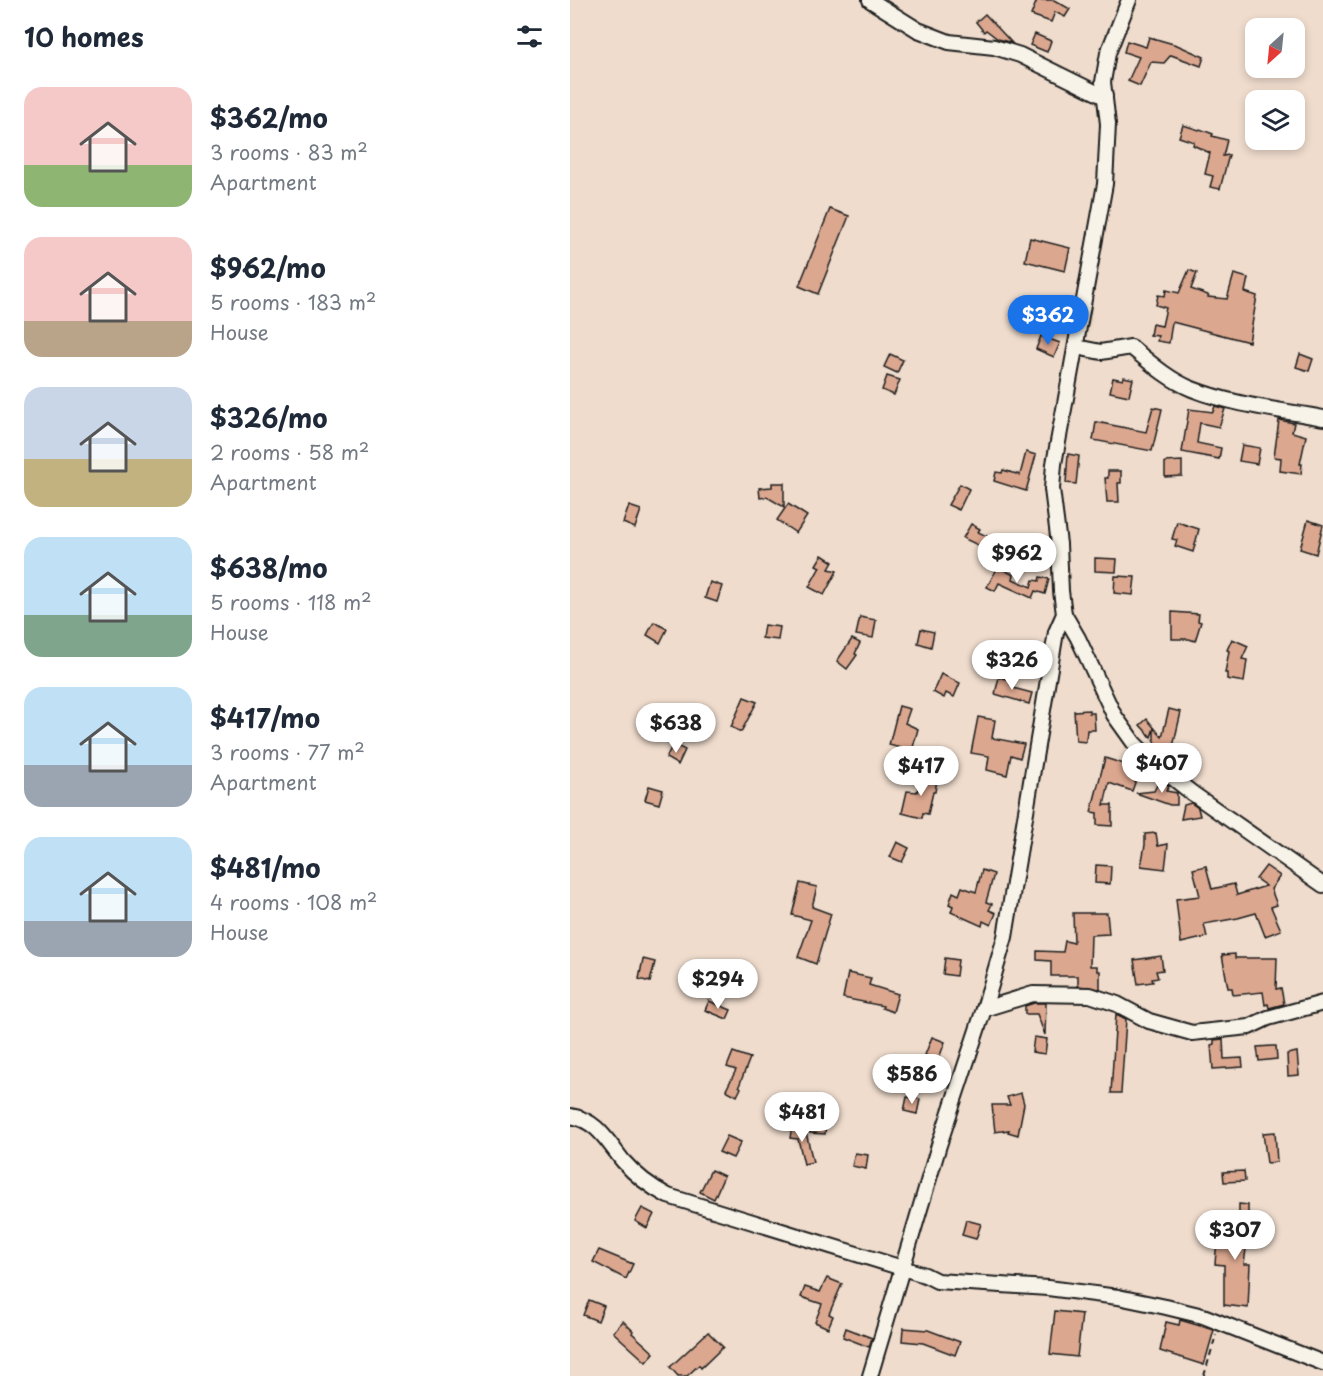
<!DOCTYPE html>
<meta charset="utf-8">
<style>
:root{--surface:#fff;--page:#f6f6f7;--text:#1f2937;--muted:#747a83;--accent:#1a73e8}
body{margin:0;font-family:"Playpen Sans",sans-serif;background:var(--page);color:var(--text);height:100vh;display:flex;flex-direction:column;font-size:22px;white-space:nowrap}
*{box-sizing:border-box;margin:0}
p{font-size:20px;color:var(--muted)}
.icon{flex:none;width:33px;height:33px;fill:none;stroke:currentColor;stroke-width:2;stroke-linecap:round;stroke-linejoin:round}
.map{position:relative;flex:1;overflow:hidden}
.panel{display:flex;flex-direction:column;background:var(--surface);width:570px}
.panel>*{flex:none}
.needle{width:39px;rotate:207deg}
.controls{position:absolute;left:675px;top:18px;display:grid;gap:12px}
.controls a{display:grid;place-items:center;width:60px;height:60px;border-radius:12px;background:var(--surface);box-shadow:0 3px 9px #0003;font-size:30px}
.price{position:absolute;translate:-50% -51px;padding:0 14px;border-radius:21px;background:#fff;color:#222;font-size:20px;line-height:39px;filter:drop-shadow(0 2px 3px #0008)}
.price::after{content:'';position:absolute;left:50%;top:36px;width:18px;height:14px;margin-left:-9px;background:inherit;clip-path:polygon(0 0,100% 0,50% 100%)}
.price.on{background:var(--accent);color:#fff}
ul{padding:0;list-style:none}
li{display:flex;align-items:center;gap:18px;height:150px;padding:0 24px}
li span{display:grid;place-items:center;flex:none;width:168px;height:120px;border-radius:18px;color:#555}
li>.icon{margin-inline-start:auto}
span .icon{width:72px;height:72px;fill:#fffc;stroke-width:1}
li b{font-size:26px}
h2{display:flex;justify-content:space-between;align-items:center;height:72px;padding:0 24px;font-size:26px}
main{display:flex;flex:1;min-height:0}
.map>svg:first-child{display:block}
.building{fill:#dba78f;stroke:#1c1c1c;stroke-width:1.5}
.lines{fill:none;stroke-linecap:round;stroke-linejoin:round}
.minor-casing{stroke:#1c1c1c;stroke-width:18}
.path{stroke:#1c1c1c;stroke-width:2;stroke-dasharray:6 4.5;stroke-linecap:butt}
.minor{stroke:#f7f3e8;stroke-width:14}
</style>
<main>
<section class="panel">
<h2>10 homes<svg class="icon" aria-label="filters" viewBox="0 0 24 24"><path d="M4 7h16M4 17h16"/><circle cx="9" cy="7" r="2"/><circle cx="15" cy="17" r="2"/></svg></h2>
<ul>
<li><span style="background:linear-gradient(#f6c9c9 65%,#8fb573 0)"><svg class="icon" aria-label="home" viewBox="0 0 24 24"><path d="M3 11l9-7 9 7M6 9v11h12V9"/></svg></span><div><b>$362/mo</b><p>3 rooms · 83 m²</p><p>Apartment</p></div></li>
<li><span style="background:linear-gradient(#f6c9c9 70%,#b9a48a 0)"><svg class="icon" aria-label="home" viewBox="0 0 24 24"><path d="M3 11l9-7 9 7M6 9v11h12V9"/></svg></span><div><b>$962/mo</b><p>5 rooms · 183 m²</p><p>House</p></div></li>
<li><span style="background:linear-gradient(#c9d6e8 60%,#c2b280 0)"><svg class="icon" aria-label="home" viewBox="0 0 24 24"><path d="M3 11l9-7 9 7M6 9v11h12V9"/></svg></span><div><b>$326/mo</b><p>2 rooms · 58 m²</p><p>Apartment</p></div></li>
<li><span style="background:linear-gradient(#bfe0f5 65%,#7fa58c 0)"><svg class="icon" aria-label="home" viewBox="0 0 24 24"><path d="M3 11l9-7 9 7M6 9v11h12V9"/></svg></span><div><b>$638/mo</b><p>5 rooms · 118 m²</p><p>House</p></div></li>
<li><span style="background:linear-gradient(#bfe0f5 65%,#9aa5b1 0)"><svg class="icon" aria-label="home" viewBox="0 0 24 24"><path d="M3 11l9-7 9 7M6 9v11h12V9"/></svg></span><div><b>$417/mo</b><p>3 rooms · 77 m²</p><p>Apartment</p></div></li>
<li><span style="background:linear-gradient(#bfe0f5 70%,#9aa5b1 0)"><svg class="icon" aria-label="home" viewBox="0 0 24 24"><path d="M3 11l9-7 9 7M6 9v11h12V9"/></svg></span><div><b>$481/mo</b><p>4 rooms · 108 m²</p><p>House</p></div></li>
</ul>
</section>
<div class="map">
<svg width="753" height="1376" viewBox="0 0 753 1376">
<rect width="100%" height="100%" fill="#efdccd"/>
<filter id="ink" filterUnits="userSpaceOnUse"><feTurbulence type="fractalNoise" baseFrequency=".0167" numOctaves="2"/><feDisplacementMap in="SourceGraphic" scale="12" xChannelSelector="R" yChannelSelector="G"/><feConvolveMatrix kernelMatrix="1 2 1 2 8 2 1 2 1" color-interpolation-filters="sRGB"/></filter>
<g filter="url(#ink)">
<!-- building -->
<g class="building">
<polygon points="467,0 484,0 500,9 495,17 485,12 481,22 461,15"/>
<polygon points="415,14 442,43 428,39 416,30 414,32 406,22"/>
<polygon points="465,34 481,41 477,52 460,45"/>
<polygon points="579,37 607,45 634,57 631,66 601,55 594,63 581,62 570,86 558,81 569,57 554,52 557,41 576,47"/>
<polygon points="613,125 629,130 630,129 643,134 642,136 657,140 653,156 659,155 650,189 640,187 643,176 635,174 640,153 623,145 624,142 609,137"/>
<polygon points="260,209 279,216 248,294 229,286"/>
<polygon points="460,238 500,248 495,271 455,261"/>
<polygon points="619,270 627,273 621,289 638,295 638,297 657,299 664,274 678,278 675,292 687,296 679,342 602,322 599,343 587,341 588,336 580,335 582,324 592,326 596,308 586,305 588,295 595,296 596,290 609,293"/>
<polygon points="471,336 490,343 484,357 466,349"/>
<polygon points="320,354 333,360 327,373 314,367"/>
<polygon points="730,354 743,359 739,371 726,367"/>
<polygon points="317,376 330,380 324,395 312,390"/>
<polygon points="554,377 563,379 559,396 540,392 543,378 553,380"/>
<polygon points="645,406 655,409 649,427 630,423 627,443 651,448 649,459 612,452 619,409 643,412"/>
<polygon points="583,407 592,409 582,451 523,440 526,422 576,432"/>
<polygon points="709,420 724,423 722,432 736,436 730,464 732,464 731,474 710,471 711,458 704,457"/>
<polygon points="672,445 690,448 687,464 669,461"/>
<polygon points="456,452 466,455 456,491 424,481 426,472 432,473 433,470 450,475"/>
<polygon points="498,454 509,456 506,484 496,483"/>
<polygon points="612,461 612,476 595,477 595,462"/>
<polygon points="538,471 551,471 551,483 548,483 549,502 537,502 535,478 538,478"/>
<polygon points="202,483 214,483 214,507 197,497 190,498 189,488 202,487"/>
<polygon points="390,484 399,489 389,510 378,505"/>
<polygon points="218,504 237,516 226,533 207,520"/>
<polygon points="59,506 71,510 65,528 53,523"/>
<polygon points="738,520 753,525 746,554 730,549"/>
<polygon points="607,522 629,529 623,552 605,546 607,540 602,539"/>
<polygon points="401,524 410,529 408,532 419,537 414,548 393,538"/>
<polygon points="252,555 263,562 259,569 267,571 254,595 239,587 250,567 246,565"/>
<polygon points="525,558 547,559 546,572 525,571"/>
<polygon points="428,567 444,575 443,579 461,587 463,580 469,581 470,577 479,579 475,594 465,591 462,598 429,583 425,591 417,587"/>
<polygon points="545,576 565,577 563,595 544,593"/>
<polygon points="140,582 152,586 147,602 135,598"/>
<polygon points="602,612 629,614 628,621 631,622 625,641 619,639 602,639"/>
<polygon points="290,617 306,620 303,638 286,635"/>
<polygon points="84,622 97,629 90,643 77,635"/>
<polygon points="194,625 210,627 208,640 192,638"/>
<polygon points="351,629 364,632 361,647 348,643"/>
<polygon points="282,639 290,643 285,654 287,655 277,669 267,661"/>
<polygon points="662,639 678,646 672,659 677,660 674,682 657,679 657,673 655,673 659,651 657,650"/>
<polygon points="371,674 390,683 384,697 376,693 374,698 363,692"/>
<polygon points="429,677 441,680 440,684 444,685 443,688 462,693 459,704 425,694"/>
<polygon points="174,697 187,702 171,732 161,727"/>
<polygon points="329,706 340,709 335,723 348,729 342,751 319,745"/>
<polygon points="599,709 611,712 602,751 597,756 584,741 584,728 581,737 570,725 577,719 592,737"/>
<polygon points="519,710 519,713 524,713 525,730 517,730 516,742 506,741 504,711"/>
<polygon points="408,717 425,720 422,738 454,744 450,758 441,755 437,775 417,770 419,756 401,753"/>
<polygon points="103,744 115,750 108,765 96,758"/>
<polygon points="561,755 572,763 562,791 539,783 534,805 542,805 542,826 527,825 527,813 521,812 535,758 557,765"/>
<polygon points="359,770 368,773 365,792 363,792 358,814 353,813 352,818 332,813 337,791 347,792 349,783 354,785"/>
<polygon points="590,779 599,786 596,791 607,793 607,805 600,805 566,793 584,791"/>
<polygon points="79,786 93,790 89,804 75,800"/>
<polygon points="621,803 628,808 630,816 611,819 614,805"/>
<polygon points="586,833 588,846 598,844 595,869 571,866 575,845 575,834"/>
<polygon points="327,842 339,848 332,862 320,857"/>
<polygon points="526,865 541,866 540,884 525,883"/>
<polygon points="636,866 642,889 664,884 667,895 696,886 686,879 696,866 710,876 701,889 707,905 701,907 711,930 695,936 686,913 668,918 634,924 637,937 611,943 606,899 630,896 623,869"/>
<polygon points="412,870 424,874 416,902 422,904 419,910 426,913 421,925 413,921 412,926 381,912 383,906 379,904 383,892 389,895 392,887 406,892"/>
<polygon points="230,883 247,887 242,907 261,914 246,964 228,957 241,920 222,915"/>
<polygon points="503,913 537,913 539,934 521,935 520,966 527,966 527,971 530,971 530,989 508,986 508,976 481,976 481,961 467,960 467,951 493,952 495,941 504,943"/>
<polygon points="665,954 665,958 707,958 706,989 711,988 714,1004 699,1008 698,1004 695,1005 693,992 663,995 662,988 658,988 652,955"/>
<polygon points="591,956 593,970 586,971 588,978 582,979 583,982 568,984 564,960"/>
<polygon points="375,958 388,960 386,976 373,974"/>
<polygon points="73,959 85,962 80,982 69,979"/>
<polygon points="278,973 301,978 299,985 328,994 323,1012 312,1008 313,1006 273,998"/>
<polygon points="139,1001 161,1010 157,1019 135,1010"/>
<polygon points="464,1003 476,1003 475,1035 467,1014 455,1014 455,1006"/>
<polygon points="546,1014 556,1019 551,1093 541,1093"/>
<polygon points="362,1037 375,1042 368,1061 355,1055"/>
<polygon points="464,1037 477,1039 475,1054 462,1052"/>
<polygon points="653,1039 654,1059 672,1058 673,1067 643,1069 641,1045 644,1044 644,1040"/>
<polygon points="702,1046 706,1046 707,1059 689,1061 687,1047"/>
<polygon points="163,1052 180,1058 169,1086 171,1088 167,1096 156,1090 166,1070 157,1067"/>
<polygon points="727,1052 729,1075 718,1076 717,1054"/>
<polygon points="451,1093 454,1104 448,1135 438,1132 439,1130 425,1132 422,1105 440,1105 437,1097"/>
<polygon points="337,1097 350,1099 347,1114 334,1111"/>
<polygon points="241,1119 256,1120 255,1134 240,1133"/>
<polygon points="222,1126 235,1128 243,1162 234,1164 228,1139 220,1138"/>
<polygon points="705,1132 707,1162 697,1163 693,1133"/>
<polygon points="157,1136 171,1142 163,1158 149,1152"/>
<polygon points="285,1153 298,1155 296,1169 282,1166"/>
<polygon points="141,1170 154,1176 144,1199 130,1192"/>
<polygon points="674,1171 675,1181 654,1182 653,1172"/>
<polygon points="669,1204 678,1205 678,1234 674,1264 680,1264 678,1308 654,1305 654,1265 645,1264 648,1227 669,1228"/>
<polygon points="72,1208 84,1214 77,1228 65,1221"/>
<polygon points="396,1220 411,1224 406,1239 392,1235"/>
<polygon points="29,1250 63,1264 56,1279 23,1262"/>
<polygon points="257,1278 272,1284 259,1314 263,1316 258,1328 245,1322 252,1304 231,1297 235,1287 250,1292"/>
<polygon points="19,1300 34,1306 28,1321 13,1315"/>
<polygon points="485,1311 512,1314 507,1357 480,1354"/>
<polygon points="610,1320 644,1330 634,1365 590,1351 596,1322 609,1325"/>
<polygon points="53,1321 63,1331 62,1333 84,1353 76,1362 43,1332"/>
<polygon points="276,1328 302,1338 299,1347 273,1337"/>
<polygon points="333,1328 358,1330 390,1342 385,1355 353,1343 332,1341"/>
<polygon points="138,1332 153,1347 131,1368 129,1365 117,1376 108,1376 100,1367"/>
</g>
<g class="lines">
<defs>
<g id="minor">
<polyline points="300,0 348,30 379,42 424,47 450,55 535,97"/>
<path d="M506,347L531,352L561,347C579,362 599,380 622,389C663,405 710,410 753,418"/>
<polyline points="494,614 508,638 544,715 564,743 584,763 622,793 753,885"/>
<polyline points="414,1009 463,994 520,995 547,1004 579,1021 622,1033 679,1027 698,1018 753,1003"/>
<path d="M0,1116C27,1120 37,1141 53,1161C66,1176 81,1187 98,1196L355,1275L367,1281L478,1288L548,1297L596,1307L633,1316L753,1363"/>
<polyline points="300,1376 369,1145 414,1009 435,937 486,632 494,614 491,591 489,544 482,489 484,464 535,184 538,124 533,82 538,53 559,0"/>
</g>
</defs>
<!-- minor casing -->
<use href="#minor" class="minor-casing"/>
<!-- path -->
<polyline class="path" points="634,1376 646,1335"/>
<!-- minor -->
<use href="#minor" class="minor"/>
</g>
</g>
</svg>
<div class="controls">
<a><svg class="needle" viewBox="-14 -14 28 28"><path d="M0-13l5 13h-10z" fill="#e53935"/><path d="M0 13l5-13h-10z" fill="#747a83"/></svg></a>
<a><svg class="icon" aria-label="layers" viewBox="0 0 24 24"><path d="M12 4l9 5-9 5-9-5zM3 14l9 5 9-5"/></svg></a>
</div>
<b class="price on" style="left:478px;top:346px">$362</b>
<b class="price" style="left:447px;top:584px">$962</b>
<b class="price" style="left:442px;top:691px">$326</b>
<b class="price" style="left:106px;top:754px">$638</b>
<b class="price" style="left:592px;top:794px">$407</b>
<b class="price" style="left:351px;top:797px">$417</b>
<b class="price" style="left:148px;top:1010px">$294</b>
<b class="price" style="left:342px;top:1105px">$586</b>
<b class="price" style="left:232px;top:1143px">$481</b>
<b class="price" style="left:665px;top:1261px">$307</b>
</div>
</main>
